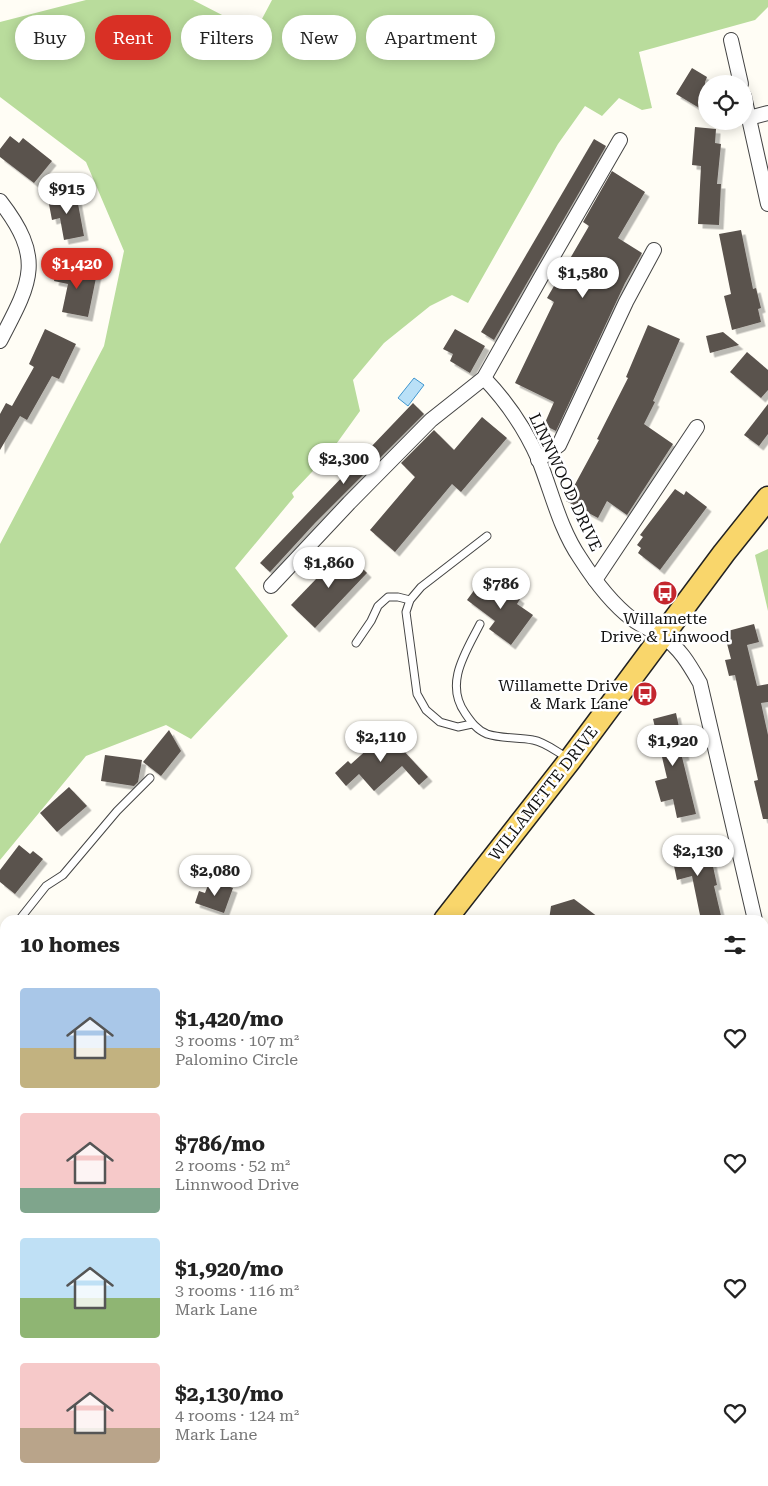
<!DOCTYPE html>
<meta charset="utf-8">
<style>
:root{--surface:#fff;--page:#f6f6f6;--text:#222;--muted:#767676;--accent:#d93025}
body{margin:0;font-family:"Roboto Serif",serif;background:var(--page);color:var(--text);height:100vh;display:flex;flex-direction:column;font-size:19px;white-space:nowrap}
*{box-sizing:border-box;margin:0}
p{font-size:16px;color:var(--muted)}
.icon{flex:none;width:28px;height:28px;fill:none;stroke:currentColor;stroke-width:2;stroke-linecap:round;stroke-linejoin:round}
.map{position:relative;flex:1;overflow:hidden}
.sheet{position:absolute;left:0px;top:915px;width:769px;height:571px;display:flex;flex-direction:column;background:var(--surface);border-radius:15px 15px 0 0;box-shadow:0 2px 12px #0003}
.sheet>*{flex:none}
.top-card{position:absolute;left:15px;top:15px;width:500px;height:45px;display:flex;gap:10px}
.tools{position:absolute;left:698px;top:75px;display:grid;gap:10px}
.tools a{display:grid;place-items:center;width:55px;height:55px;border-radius:50%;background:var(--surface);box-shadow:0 2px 12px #0003;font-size:25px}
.price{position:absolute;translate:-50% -42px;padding:0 11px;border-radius:18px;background:#fff;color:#222;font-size:16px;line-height:32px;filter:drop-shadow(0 1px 2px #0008)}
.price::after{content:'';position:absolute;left:50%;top:30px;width:15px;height:11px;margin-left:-8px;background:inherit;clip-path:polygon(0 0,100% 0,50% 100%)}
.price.on{background:var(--accent);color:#fff}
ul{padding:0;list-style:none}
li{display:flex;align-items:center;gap:15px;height:125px;padding:0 20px}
li span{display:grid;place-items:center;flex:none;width:140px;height:100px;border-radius:5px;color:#555}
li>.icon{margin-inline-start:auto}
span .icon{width:60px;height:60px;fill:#fffc;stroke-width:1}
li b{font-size:21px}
h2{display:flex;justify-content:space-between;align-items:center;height:60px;padding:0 20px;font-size:21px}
.tag{padding:0 18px;border-radius:22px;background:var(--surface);box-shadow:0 2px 12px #0003;font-size:18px;line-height:45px}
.tag.on{background:var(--accent);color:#fff}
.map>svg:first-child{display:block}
.forest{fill:#b9dc9c}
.water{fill:#b9e0f7;stroke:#3f96cf}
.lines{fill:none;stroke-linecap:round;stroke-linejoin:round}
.stream{stroke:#3f96cf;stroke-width:5}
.building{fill:#5a524d;filter:url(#shadow)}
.service-casing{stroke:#444;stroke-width:9}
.minor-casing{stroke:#444;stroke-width:16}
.tertiary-casing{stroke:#444;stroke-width:20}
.primary-casing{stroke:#222;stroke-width:25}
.service{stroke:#fff;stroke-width:7}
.minor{stroke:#fff;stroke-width:14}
.tertiary{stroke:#fff;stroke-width:18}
.primary{stroke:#f9d66b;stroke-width:22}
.labels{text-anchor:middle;stroke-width:5;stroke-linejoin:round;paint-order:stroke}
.street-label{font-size:16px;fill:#111;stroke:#fff}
.poi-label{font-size:16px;fill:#111;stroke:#fff}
</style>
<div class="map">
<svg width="768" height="1486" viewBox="0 0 768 1486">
<defs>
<filter id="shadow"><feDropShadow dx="4.5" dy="4.5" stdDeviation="0" flood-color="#0004"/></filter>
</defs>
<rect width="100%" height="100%" fill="#fffdf5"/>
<!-- forest -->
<g class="forest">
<polygon points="86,0 193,0 255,32 272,0 768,0 768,7 755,20 639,52 652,108 642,110 619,98 602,116 585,106 558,144 468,303 452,295 430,306 384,343 353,380 360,411 329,454 292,493 294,497 235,568 288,636 191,739 166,725 86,756 0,860 0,544 104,346 124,251 86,162 0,97 0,22"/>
<polygon points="768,549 768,611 755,555"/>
<polygon points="0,995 5,1017 5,1133 1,1134"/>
<polygon points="0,1330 5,1336 5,1406 0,1401"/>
</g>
<!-- water -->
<polygon class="water" points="414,378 424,385 408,406 398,398"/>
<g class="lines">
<!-- stream -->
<g class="stream">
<polyline points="0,1361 5,1364"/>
<polyline points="143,1486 143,1481"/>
</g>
</g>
<!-- building -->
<g class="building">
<polygon points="692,68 707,77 705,82 706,100 701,109 676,94"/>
<polygon points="695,127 716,129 715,143 721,144 717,184 721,184 719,225 698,224 701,166 692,165"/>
<polygon points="10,136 19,143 23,138 52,161 34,183 0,157 0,149"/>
<polygon points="594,139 606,146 494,340 481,332"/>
<polygon points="612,171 645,192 618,238 642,253 625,283 556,431 544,425 554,402 515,383 554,302 547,298 589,226 583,222"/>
<polygon points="76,193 84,236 64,240 60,218 52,220 48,199"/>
<polygon points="741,230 753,289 756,288 761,308 758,309 761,322 732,330 724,296 731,294 719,234"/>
<polygon points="58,265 97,273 88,317 62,312 68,284 54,281"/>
<polygon points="648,325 680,339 653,401 655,402 644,424 673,444 627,515 607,501 598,518 566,501 599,440 597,439 628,378 626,377"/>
<polygon points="45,329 76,344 59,379 52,376 27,420 20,416 0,450 0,414 6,403 12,406 34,367 29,364"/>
<polygon points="455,329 485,346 470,373 450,361 453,354 443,349"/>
<polygon points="723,332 739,345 710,353 706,336"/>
<polygon points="747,352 768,370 768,390 761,398 730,372"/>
<polygon points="413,403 424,414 315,523 270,572 260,563"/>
<polygon points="768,404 768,434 759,446 744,435"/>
<polygon points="482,417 507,438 461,492 452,484 395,552 370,530 415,477 401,463 434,430 454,450"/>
<polygon points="675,489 684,495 686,491 707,507 660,570 638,553 641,548 637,545 643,537 640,535"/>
<polygon points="344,550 367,573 315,628 291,605"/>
<polygon points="483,578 504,593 507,589 520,599 517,604 533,615 511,645 489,629 495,621 467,600"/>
<polygon points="754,624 759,642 747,645 757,686 768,684 768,702 761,703 768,735 768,819 763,819 754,781 758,780 735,675 729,676 725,660 731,659 724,632"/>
<polygon points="676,713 685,756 682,757 696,814 677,818 673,799 661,802 655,781 667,778 653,719"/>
<polygon points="390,729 404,745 401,748 428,777 419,785 402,766 374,791 359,774 346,786 335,773 348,761 351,764"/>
<polygon points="169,730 181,751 161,776 143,762"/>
<polygon points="105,755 142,760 138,782 134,786 101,781"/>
<polygon points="69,787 87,806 57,832 40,813"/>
<polygon points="703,840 706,857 711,857 717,885 714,886 722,920 701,920 692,876 677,880 670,847"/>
<polygon points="19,845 30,854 33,851 43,859 15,894 0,882 0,870"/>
<polygon points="210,880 233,888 224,913 195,903 199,891 205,893"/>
<polygon points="574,899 602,920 549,920 551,906"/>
</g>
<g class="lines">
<defs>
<g id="service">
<path d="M480,624C466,652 444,683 465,713C471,722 477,730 487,734C502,739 518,737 533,740C545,742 557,752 568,758"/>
<polyline points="356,643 371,621 378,606 388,597 398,597 410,600"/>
<polyline points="472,724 458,727 440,722 426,710 417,694 406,612 410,600 421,587 487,536"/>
<polyline points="19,920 46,886 63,875 117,811 150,778"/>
<polyline points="0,945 5,939"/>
</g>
<g id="minor">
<polyline points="731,40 741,84"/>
<polyline points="744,96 768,204"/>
<polyline points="749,118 768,113"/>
<path d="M0,201C45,259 31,282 0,341"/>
<path d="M484,378C508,403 525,428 539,460C552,493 560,529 580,558C594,580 611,603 632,619C641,626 652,630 662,636C680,648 689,664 700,683L755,920"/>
<polyline points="538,460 559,445 626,302 654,250"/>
<polyline points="595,580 697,427"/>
<polyline points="271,586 349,503 431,420 484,378 541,277 620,140"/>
<polyline points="764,958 768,977"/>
<polyline points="0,1164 5,1163"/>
<polyline points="764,1176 768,1175"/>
<polyline points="0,1264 5,1263"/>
<polyline points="373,1481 374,1486"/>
<polyline points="718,1481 719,1486"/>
</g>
<g id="tertiary">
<polyline points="0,1307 5,1314"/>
<polyline points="546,1481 548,1486"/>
</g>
<g id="primary">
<polyline points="445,920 570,760 724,553 768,498"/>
<polyline points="2,1486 6,1481"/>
</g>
</defs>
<!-- service casing -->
<use href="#service" class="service-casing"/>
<!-- minor casing -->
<use href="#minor" class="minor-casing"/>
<!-- tertiary casing -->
<use href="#tertiary" class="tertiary-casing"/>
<!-- primary casing -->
<use href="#primary" class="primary-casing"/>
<!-- service -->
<use href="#service" class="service"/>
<!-- minor -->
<use href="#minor" class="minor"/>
<!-- tertiary -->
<use href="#tertiary" class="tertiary"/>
<!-- primary -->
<use href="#primary" class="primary"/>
</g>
<!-- icons -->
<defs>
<symbol id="bus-disc" viewBox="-11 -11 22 22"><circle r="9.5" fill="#c4262e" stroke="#fff"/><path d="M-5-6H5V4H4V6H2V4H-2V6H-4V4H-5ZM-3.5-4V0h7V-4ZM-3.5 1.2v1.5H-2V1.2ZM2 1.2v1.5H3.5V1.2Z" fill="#fff"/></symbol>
</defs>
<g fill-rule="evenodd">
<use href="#bus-disc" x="651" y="579" width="28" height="28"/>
<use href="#bus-disc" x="631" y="680" width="28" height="28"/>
</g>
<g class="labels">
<!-- street labels -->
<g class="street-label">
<text transform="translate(566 482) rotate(65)" y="6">LINNWOOD DRIVE</text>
<text transform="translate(543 793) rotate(-52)" y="6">WILLAMETTE DRIVE</text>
</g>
<!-- poi labels -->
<g class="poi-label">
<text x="665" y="624">Willamette<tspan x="665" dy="18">Drive &amp; Linwood</tspan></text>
<text x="628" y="691" text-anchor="end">Willamette Drive<tspan x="628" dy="18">&amp; Mark Lane</tspan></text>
</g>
</g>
</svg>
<div class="tools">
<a><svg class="icon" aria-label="locate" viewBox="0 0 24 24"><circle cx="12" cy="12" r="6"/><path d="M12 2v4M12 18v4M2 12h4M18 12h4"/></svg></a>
</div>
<b class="price" style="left:67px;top:215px">$915</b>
<b class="price on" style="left:77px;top:290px">$1,420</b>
<b class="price" style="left:583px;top:299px">$1,580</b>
<b class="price" style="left:344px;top:485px">$2,300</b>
<b class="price" style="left:329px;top:589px">$1,860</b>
<b class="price" style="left:501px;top:610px">$786</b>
<b class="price" style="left:381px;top:763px">$2,110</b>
<b class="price" style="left:673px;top:767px">$1,920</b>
<b class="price" style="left:698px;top:877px">$2,130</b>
<b class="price" style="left:215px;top:897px">$2,080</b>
<div class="top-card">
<a class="tag">Buy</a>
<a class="tag on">Rent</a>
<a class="tag">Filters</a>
<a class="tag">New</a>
<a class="tag">Apartment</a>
</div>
<section class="sheet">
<h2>10 homes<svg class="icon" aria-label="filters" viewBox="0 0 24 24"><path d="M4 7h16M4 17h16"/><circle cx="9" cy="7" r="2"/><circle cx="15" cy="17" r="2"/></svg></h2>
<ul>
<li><span style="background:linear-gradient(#a9c7e8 60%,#c2b280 0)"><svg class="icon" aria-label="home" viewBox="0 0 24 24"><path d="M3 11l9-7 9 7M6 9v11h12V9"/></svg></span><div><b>$1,420/mo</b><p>3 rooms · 107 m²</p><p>Palomino Circle</p></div><svg class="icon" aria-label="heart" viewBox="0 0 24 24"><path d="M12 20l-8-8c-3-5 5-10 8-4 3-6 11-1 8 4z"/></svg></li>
<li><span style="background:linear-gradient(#f6c9c9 75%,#7fa58c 0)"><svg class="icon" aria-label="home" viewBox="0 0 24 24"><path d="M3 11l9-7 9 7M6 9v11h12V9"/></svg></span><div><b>$786/mo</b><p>2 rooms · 52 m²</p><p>Linnwood Drive</p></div><svg class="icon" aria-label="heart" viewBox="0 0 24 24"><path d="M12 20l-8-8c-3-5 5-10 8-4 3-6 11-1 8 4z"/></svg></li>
<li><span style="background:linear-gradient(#bfe0f5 60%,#8fb573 0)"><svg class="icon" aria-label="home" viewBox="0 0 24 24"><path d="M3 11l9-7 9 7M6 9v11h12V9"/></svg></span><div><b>$1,920/mo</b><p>3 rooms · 116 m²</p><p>Mark Lane</p></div><svg class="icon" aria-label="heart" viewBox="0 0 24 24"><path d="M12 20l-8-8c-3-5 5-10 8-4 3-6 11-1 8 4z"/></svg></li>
<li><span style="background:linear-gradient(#f6c9c9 65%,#b9a48a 0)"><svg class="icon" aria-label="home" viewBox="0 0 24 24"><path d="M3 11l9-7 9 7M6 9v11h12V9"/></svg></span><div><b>$2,130/mo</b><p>4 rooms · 124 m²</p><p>Mark Lane</p></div><svg class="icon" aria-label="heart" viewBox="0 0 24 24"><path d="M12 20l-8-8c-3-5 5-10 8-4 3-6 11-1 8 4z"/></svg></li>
</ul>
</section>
</div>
